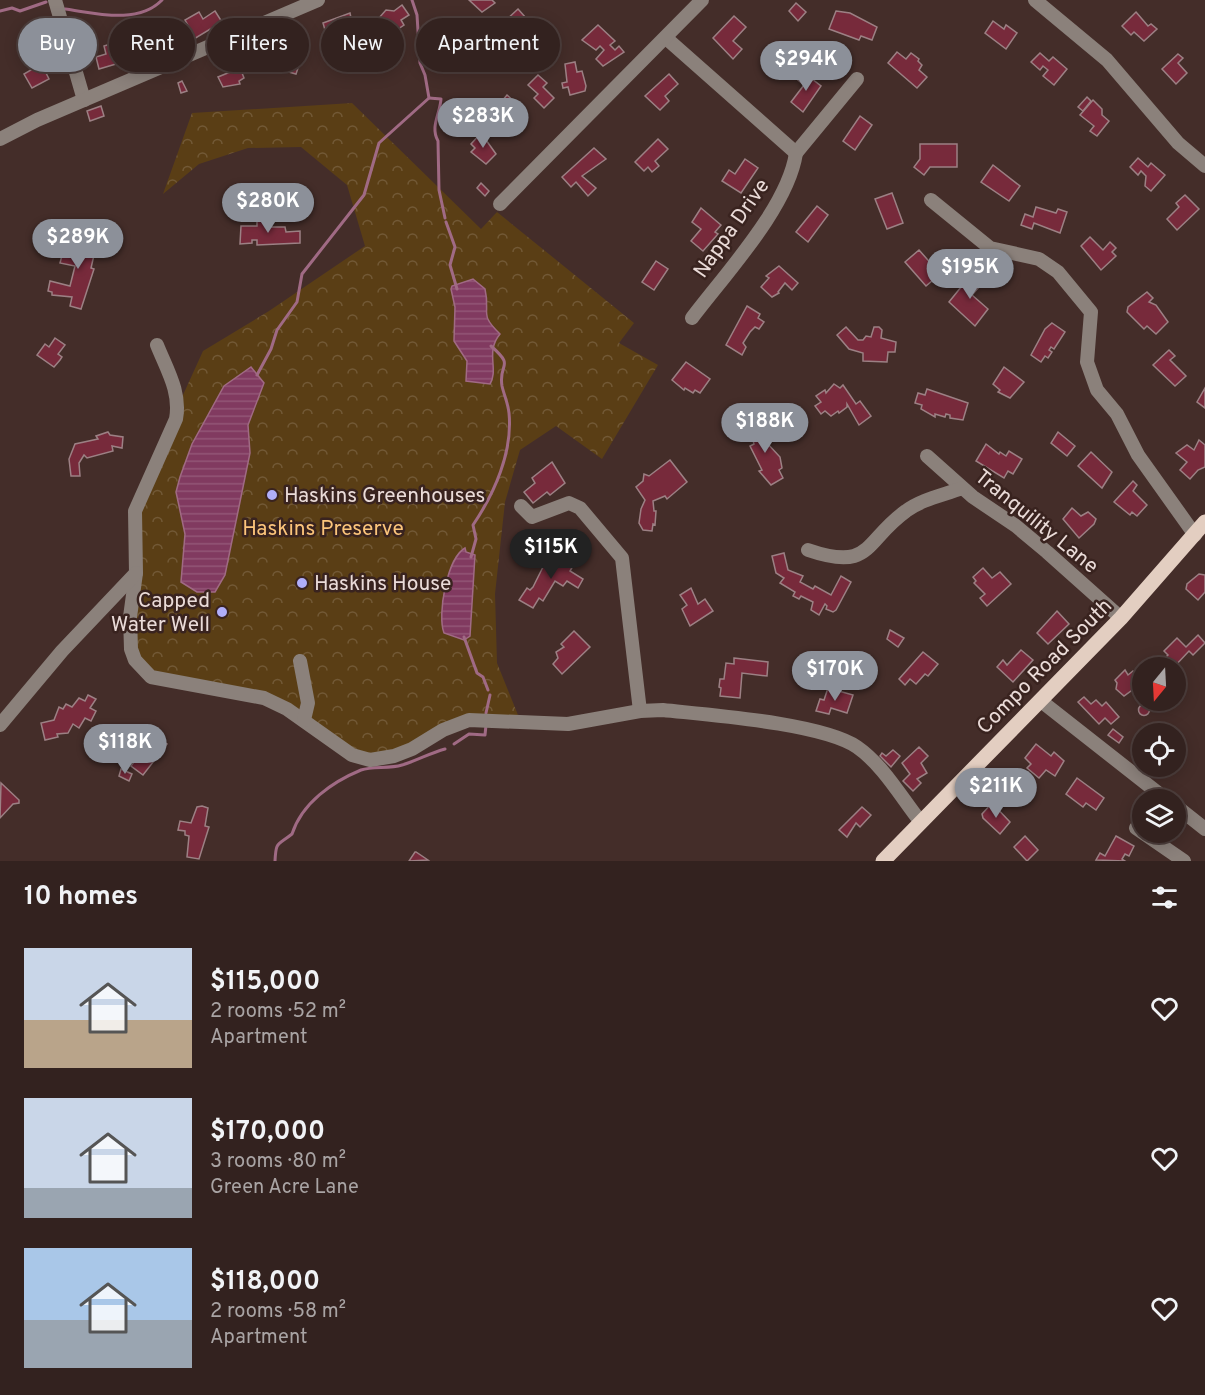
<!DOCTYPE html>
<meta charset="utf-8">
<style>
:root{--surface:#33221f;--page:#3b2a28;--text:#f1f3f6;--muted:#a9a4a4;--line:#4e3f3d;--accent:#8c9099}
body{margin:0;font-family:Overpass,sans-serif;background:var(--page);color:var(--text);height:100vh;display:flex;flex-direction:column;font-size:22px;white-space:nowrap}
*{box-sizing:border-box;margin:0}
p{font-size:20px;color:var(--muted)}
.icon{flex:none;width:33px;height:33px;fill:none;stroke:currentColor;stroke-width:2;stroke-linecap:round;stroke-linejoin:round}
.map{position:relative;height:861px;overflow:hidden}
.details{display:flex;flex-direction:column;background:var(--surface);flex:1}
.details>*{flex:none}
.top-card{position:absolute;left:18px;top:18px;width:600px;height:54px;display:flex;gap:12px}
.needle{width:39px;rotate:198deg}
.controls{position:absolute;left:1132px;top:657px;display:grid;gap:12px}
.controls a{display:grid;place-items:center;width:54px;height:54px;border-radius:50%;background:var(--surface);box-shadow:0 3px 15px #0003,0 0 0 2px var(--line);font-size:30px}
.price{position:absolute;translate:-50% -51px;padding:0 14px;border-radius:21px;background:var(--accent);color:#fff;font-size:20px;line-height:39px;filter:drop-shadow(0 2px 3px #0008)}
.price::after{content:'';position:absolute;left:50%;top:36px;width:18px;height:14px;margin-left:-9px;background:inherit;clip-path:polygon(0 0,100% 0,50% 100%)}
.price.on{background:#222;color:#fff}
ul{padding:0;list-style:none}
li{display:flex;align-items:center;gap:18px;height:150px;padding:0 24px}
li span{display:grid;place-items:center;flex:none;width:168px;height:120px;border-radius:0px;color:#555}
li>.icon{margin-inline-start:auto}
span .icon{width:72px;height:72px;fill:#fffc;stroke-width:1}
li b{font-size:26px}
h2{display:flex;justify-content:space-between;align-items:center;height:72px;padding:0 24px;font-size:26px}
.chip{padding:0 21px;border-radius:27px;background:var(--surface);box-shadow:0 3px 15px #0003,0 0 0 2px var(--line);font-size:21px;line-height:54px}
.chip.on{background:var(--accent);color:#fff}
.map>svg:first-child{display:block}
.park{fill:url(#park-crowns)}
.water{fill:url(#water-rules);stroke:#a06a84;stroke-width:1.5}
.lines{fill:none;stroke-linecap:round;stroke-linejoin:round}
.stream{stroke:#a06a84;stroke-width:3}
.building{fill:#772a3b;stroke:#9c8084;stroke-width:1.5}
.minor{stroke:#8b817b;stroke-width:14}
.major{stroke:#e3cec1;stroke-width:15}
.poi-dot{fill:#b0aefa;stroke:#39231f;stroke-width:2}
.labels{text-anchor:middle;stroke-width:5;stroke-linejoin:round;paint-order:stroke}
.street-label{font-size:21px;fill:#eadbd8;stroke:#39231f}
.poi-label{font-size:21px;fill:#eadbd8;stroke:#39231f;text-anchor:start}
.park-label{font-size:21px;fill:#fcc57b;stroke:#39231f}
</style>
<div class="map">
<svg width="1205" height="861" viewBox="0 0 1205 861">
<defs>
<pattern id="park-crowns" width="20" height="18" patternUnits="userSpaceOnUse" patternTransform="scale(1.5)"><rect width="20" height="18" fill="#5a3e15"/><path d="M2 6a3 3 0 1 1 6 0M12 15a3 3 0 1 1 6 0" fill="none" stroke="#725936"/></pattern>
<pattern id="water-rules" width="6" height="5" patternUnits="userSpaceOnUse" patternTransform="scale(1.5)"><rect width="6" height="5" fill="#813a60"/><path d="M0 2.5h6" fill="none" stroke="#935676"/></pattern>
</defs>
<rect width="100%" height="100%" fill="#442d29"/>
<!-- park -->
<polygon class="park" points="352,103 481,229 497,212 634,323 619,343 658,365 602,459 556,426 520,450 505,502 495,594 497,663 520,720 456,724 370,760 274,702 151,677 130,636 134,524 178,406 203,351 269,311 365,246 347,185 301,147 248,148 199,164 163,194 192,113"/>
<!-- water -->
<g class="water">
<path d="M473,279L485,289C491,314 478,313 500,334C485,352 499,369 490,384L466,381L467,361L454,341L455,307L451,289L452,286Z"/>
<polygon points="251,367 264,383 248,425 250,453 225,575 215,592 197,592 181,582 185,534 176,492 180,477 192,444 224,386"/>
<path d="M465,548L466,552L475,555L470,636L464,640L444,633C437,615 447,558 465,548Z"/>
</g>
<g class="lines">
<!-- stream -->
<g class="stream">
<path d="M65,9C95,13 138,25 162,0"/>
<polyline points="0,11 12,8 20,11 46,2"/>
<path d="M429,98L441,99C440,114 430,127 438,141L439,190L445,218"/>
<polyline points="446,222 455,247 450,265 457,289"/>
<polyline points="257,375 271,349 277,330 297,302 302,274 364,195 379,143 429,98 425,75 420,63 417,15 412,0"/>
<path d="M471,557L476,539L473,525C494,494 513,452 509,413C508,403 504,395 502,386C498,362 516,368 491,346"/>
<polyline points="464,637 477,673 483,677 488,690"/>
<polyline points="486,713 490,695"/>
<polyline points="454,744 469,734 485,735 486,725"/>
<path d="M275,861C276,841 277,846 292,834C302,803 332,782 361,770C373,766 389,769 402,765C416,761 430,753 445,749"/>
</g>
</g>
<!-- building -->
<g class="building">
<polygon points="469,0 492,0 495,3 482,12"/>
<polygon points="796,3 806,12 798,21 789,11"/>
<polygon points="402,5 409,15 401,20 404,25 389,35 378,19 386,10 394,11"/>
<polygon points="518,9 526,18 513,30 505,21"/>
<polygon points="215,11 222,22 189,42 182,31 189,27 185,20 199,12 203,19"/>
<polygon points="836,11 850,13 877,27 872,40 861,36 859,40 829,29"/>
<polygon points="1136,12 1148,26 1151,24 1157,29 1144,41 1134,32 1131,35 1122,26"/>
<polygon points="350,13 353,28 327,37 323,23"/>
<polygon points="734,16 746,27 733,41 742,49 733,59 713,38"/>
<polygon points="498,19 503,25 483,41 476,33 486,24 490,26"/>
<polygon points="993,21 1004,29 1006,25 1017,33 1006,49 985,33"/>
<polygon points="598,25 615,41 610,45 615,50 619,46 624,52 603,66 596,59 604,50 600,46 596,50 582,40"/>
<polygon points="133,37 136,46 129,48 133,59 99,69 96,57 106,54 104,46"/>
<polygon points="897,52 906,59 911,53 919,59 918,61 922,65 919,70 927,77 917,88 888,63"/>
<polygon points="1040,53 1049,61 1053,57 1067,69 1054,85 1043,76 1048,70 1043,66 1040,70 1031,62"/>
<polygon points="1178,54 1183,58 1178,63 1187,73 1176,84 1162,69"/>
<polygon points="38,57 49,79 32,88 24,74 31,70 27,62"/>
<polygon points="575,62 577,72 582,71 586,86 585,91 570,95 568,87 563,88 562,83 567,82 565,64"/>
<polygon points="286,65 298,68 296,74 285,71"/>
<polygon points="240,68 244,78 239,81 240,84 223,87 218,77"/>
<polygon points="803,72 821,86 803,112 791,102 804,85 798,80"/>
<polygon points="669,74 678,84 665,96 669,101 660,110 645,96"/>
<polygon points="538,75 547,83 543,87 554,98 544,108 534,98 538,94 528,85"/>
<polygon points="182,81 187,91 181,93 178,83"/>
<polygon points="507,95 523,109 517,116 513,113 504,122 496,115 500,110 497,107"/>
<polygon points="1087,97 1091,101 1083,111 1078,107"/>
<polygon points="1093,100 1102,109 1102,115 1109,121 1097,136 1090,131 1094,126 1080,115"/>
<polygon points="101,106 104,116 90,121 87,111"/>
<polygon points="860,116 872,125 855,150 843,141"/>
<polygon points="481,133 496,154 486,164 471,152 475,148 471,144"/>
<polygon points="658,139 668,149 655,161 659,166 652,172 648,167 644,171 635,162"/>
<polygon points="920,144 957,144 957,167 930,167 924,175 914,167 920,159"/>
<polygon points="594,148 606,159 582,176 596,188 588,196 576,182 571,187 562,177"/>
<polygon points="1138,158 1148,167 1151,163 1165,175 1151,191 1145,186 1146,176 1141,171 1138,175 1130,167"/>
<polygon points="745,159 758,168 741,193 722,181 729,170 735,174"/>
<polygon points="993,165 1020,186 1009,201 981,182"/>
<polygon points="481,183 489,191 485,196 477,188"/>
<polygon points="892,193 903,223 887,229 875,199"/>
<polygon points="1185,195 1199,209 1177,230 1167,219 1179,207 1176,203"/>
<polygon points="817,206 828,215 808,242 796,232"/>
<polygon points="1036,207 1056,213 1058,209 1067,212 1060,233 1034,223 1032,229 1021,225 1025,214 1033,217"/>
<polygon points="701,208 721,225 715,232 718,234 703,251 691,241 701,229 692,222"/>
<polygon points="257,219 271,219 270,227 285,227 286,232 300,231 300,243 257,245 257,240 252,240 252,243 240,244 241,226 257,226"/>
<polygon points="68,233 80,236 72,253 81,255 86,239 106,244 103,257 94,255 91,268 94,269 81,309 70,306 72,297 52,295 52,292 48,291 50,281 70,286 75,266 60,263"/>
<polygon points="1090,237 1103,250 1110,242 1116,248 1112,252 1116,256 1101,270 1081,246"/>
<polygon points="919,250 934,267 941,270 940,274 926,286 905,262"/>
<polygon points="656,261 668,269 654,290 642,282"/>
<polygon points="779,266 798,283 792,290 785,283 778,292 779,293 772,297 761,287 769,278 766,276"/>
<polygon points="974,271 985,280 972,295 988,309 975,326 949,302"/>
<polygon points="1147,292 1153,298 1149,302 1156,305 1168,322 1156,334 1147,326 1144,329 1127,312 1128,307"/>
<polygon points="747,306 760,314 758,318 764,322 759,329 755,327 750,332 743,343 746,347 742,355 726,345"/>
<polygon points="1052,323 1065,332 1054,349 1051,347 1049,350 1052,352 1048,358 1045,356 1041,362 1031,355 1045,329"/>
<polygon points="846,327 858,340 863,340 866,336 871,337 874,327 879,327 882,330 881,338 896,342 895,352 888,352 887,362 863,361 863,353 849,349 837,335"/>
<polygon points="55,338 65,345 58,354 62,357 60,360 54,367 37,355 45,344 49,347"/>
<polygon points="1169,350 1175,356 1170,360 1186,376 1175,386 1153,365"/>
<polygon points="686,362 710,379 700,393 695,390 693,393 685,388 684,390 672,380"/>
<polygon points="1004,367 1024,382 1010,398 998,392 1000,390 993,384"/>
<polygon points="834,384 840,388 843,385 856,404 860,401 871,416 859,425 847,404 847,407 839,413 838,411 831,416 825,411 821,414 815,406 821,402 816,396 825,390 826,393"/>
<polygon points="1205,388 1205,408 1197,402"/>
<polygon points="927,389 968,403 963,420 950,418 950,415 946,414 945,417 935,414 935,417 921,409 922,405 915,403 918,393 925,395"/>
<polygon points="757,420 763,420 766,442 780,457 782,468 779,470 783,478 771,485 759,471 762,470 750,446 754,444 749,424 757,423"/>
<polygon points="108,432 110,435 123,437 122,448 112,446 113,451 87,458 84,455 79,463 80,476 71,476 69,459 75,444 98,439 96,436"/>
<polygon points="1058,432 1075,446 1067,456 1051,443"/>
<polygon points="1199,440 1205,445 1205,467 1198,470 1190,479 1180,470 1187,462 1176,453 1187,445 1194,450"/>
<polygon points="986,444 999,454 1000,452 1006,456 1009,451 1022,459 1013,474 1008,471 1004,478 976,461"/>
<polygon points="1091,452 1112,472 1102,488 1078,466"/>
<polygon points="670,460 687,482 667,499 665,496 653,501 654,511 656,511 655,525 653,524 652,531 643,530 639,523 641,509 645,500 636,487 643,481 644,474 649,476"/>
<polygon points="552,462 565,483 550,495 547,492 533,503 524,492 535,483 532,478"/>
<polygon points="1133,481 1137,485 1133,491 1147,505 1137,516 1132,512 1130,515 1114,502"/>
<polygon points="1072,508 1081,516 1088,512 1096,519 1094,524 1079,538 1063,519"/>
<polygon points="784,553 788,570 803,576 800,582 813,589 815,586 831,595 841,576 851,582 836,610 833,612 826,609 827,606 825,604 819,615 811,610 813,602 801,596 799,599 793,596 795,592 780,583 784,578 776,573 772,556"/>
<polygon points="569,554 577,559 570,571 583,579 578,588 567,581 563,586 555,581 543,601 539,598 533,608 519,600 527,588 530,590 533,587 544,565 546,566 550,559 559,564"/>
<polygon points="983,568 992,578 1000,572 1011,584 987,606 980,598 985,594 974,583 976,581 973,577"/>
<polygon points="1199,574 1205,575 1205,592 1198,600 1186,589 1187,584"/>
<polygon points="691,588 698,604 705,599 713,611 690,626 682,609 687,605 680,595"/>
<polygon points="1057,611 1069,624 1048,644 1037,633"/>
<polygon points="890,630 904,638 898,647 887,639"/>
<polygon points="574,631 590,647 562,674 553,664 558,658 556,652 564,647 561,644"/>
<polygon points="1198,635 1205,643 1193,655 1189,651 1173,668 1163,660 1168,655 1164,651 1177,638 1186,647"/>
<polygon points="1021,650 1033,660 1013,682 997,667 1003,660 1007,665"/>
<polygon points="923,652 938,664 928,676 925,674 916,684 910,679 905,685 899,679"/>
<polygon points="734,658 768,662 767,676 742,673 740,698 720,696 721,688 719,687 720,679 724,679 726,663 734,664"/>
<polygon points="1125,670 1128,675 1133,671 1136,674 1138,677 1135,680 1139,685 1124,696 1116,689 1117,683 1115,680"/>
<polygon points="828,688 853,695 847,713 831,708 829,714 816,711 820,699 824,700"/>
<polygon points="88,695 96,699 90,708 96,711 91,721 85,718 79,728 73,724 68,733 57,734 58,737 45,740 41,723 54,720 59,707 63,709 66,704 72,707 79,698 85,701"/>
<polygon points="1084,697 1091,704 1096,700 1102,706 1106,702 1119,717 1111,724 1105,718 1099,724 1078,702"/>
<circle cx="1144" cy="710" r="5.5"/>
<polygon points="141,729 167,744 143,775 131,766 142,751 131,745"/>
<polygon points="1113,729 1123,737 1119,743 1108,735"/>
<polygon points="1036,744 1051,756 1054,752 1064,761 1055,776 1046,770 1039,778 1027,768 1031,764 1025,758"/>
<polygon points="919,747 928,756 921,763 927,773 917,779 921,783 913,791 903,781 910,774 902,763"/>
<polygon points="893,750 900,756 891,767 880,756 882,753 886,756"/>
<polygon points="121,769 132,774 129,781 119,776"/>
<polygon points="1077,778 1104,798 1096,810 1086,803 1083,807 1066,794"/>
<polygon points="1,783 19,800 19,803 13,804 0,818"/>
<polygon points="992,803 1010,822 1000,834 983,818 982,814"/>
<polygon points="202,806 208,808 205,826 209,827 199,859 187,857 189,836 185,835 185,831 178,830 180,821 191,823 197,807"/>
<polygon points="862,807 871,815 860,827 856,823 847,837 839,830"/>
<polygon points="1025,836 1038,850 1027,861 1014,847"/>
<polygon points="1116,836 1134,846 1129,856 1125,854 1122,859 1125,861 1096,860 1100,853 1105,856"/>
<polygon points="415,852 416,852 428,860 409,861"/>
</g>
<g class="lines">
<!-- minor -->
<g class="minor">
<polyline points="55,0 84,100"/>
<polyline points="1035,0 1107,60 1178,143 1205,166"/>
<polyline points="666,38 796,153"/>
<polyline points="0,139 37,120 318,0"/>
<polyline points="796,153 857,79"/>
<polyline points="931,200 990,248 1039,259 1058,272 1091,312 1087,362 1097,390 1117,414 1138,455 1195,535"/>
<polyline points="500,204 702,0"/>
<path d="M692,318C726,273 788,207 796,153"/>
<path d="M157,345C167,370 181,392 176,419L135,511L136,573L130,617L131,649L135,660L151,677L264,698L287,709L352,755L370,760L394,756L412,749L443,730L469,720L568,724L640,711L663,710C709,715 821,723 857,747C883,765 901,797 920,821"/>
<polyline points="927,456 973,497 1016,526 1047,552 1121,618"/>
<polyline points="521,506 532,517 569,503 580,508 622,558 640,711"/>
<path d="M808,550C872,572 864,541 906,511C922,499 944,495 962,488"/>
<polyline points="300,661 308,703 304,720"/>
<polyline points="1041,701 1167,800"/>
<polyline points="0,725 62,651 136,573"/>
<polyline points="1176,806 1205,829"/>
<polyline points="1136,828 1184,861"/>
</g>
<!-- major -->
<polyline class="major" points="883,861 1121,618 1205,522"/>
</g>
<!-- markers -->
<g class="poi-dot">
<circle cx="272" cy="495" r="6"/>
<circle cx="302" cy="583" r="6"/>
<circle cx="222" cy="612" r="6"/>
</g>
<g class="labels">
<!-- street labels -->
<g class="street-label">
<text transform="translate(731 228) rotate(-55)" y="7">Nappa Drive</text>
<text transform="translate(1037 521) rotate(39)" y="7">Tranquility Lane</text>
<text transform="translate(1044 666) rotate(-45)" y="7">Compo Road South</text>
</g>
<!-- poi labels -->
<g class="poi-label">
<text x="284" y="502">Haskins Greenhouses</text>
<text x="314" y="590">Haskins House</text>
<text x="210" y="607" text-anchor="end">Capped<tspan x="210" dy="24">Water Well</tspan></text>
</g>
<!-- park labels -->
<g class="park-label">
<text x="323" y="535">Haskins Preserve</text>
</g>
</g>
</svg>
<div class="controls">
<a><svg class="needle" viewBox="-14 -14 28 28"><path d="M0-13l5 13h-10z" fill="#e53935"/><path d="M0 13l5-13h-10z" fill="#a9a4a4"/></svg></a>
<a><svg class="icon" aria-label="locate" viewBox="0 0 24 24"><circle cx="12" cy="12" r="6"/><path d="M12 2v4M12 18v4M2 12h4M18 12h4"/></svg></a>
<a><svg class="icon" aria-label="layers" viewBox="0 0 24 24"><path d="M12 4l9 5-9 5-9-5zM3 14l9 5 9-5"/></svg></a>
</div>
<b class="price" style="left:806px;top:92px">$294K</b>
<b class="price" style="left:483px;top:149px">$283K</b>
<b class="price" style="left:268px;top:234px">$280K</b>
<b class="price" style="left:78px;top:270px">$289K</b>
<b class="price" style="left:970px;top:300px">$195K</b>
<b class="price" style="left:765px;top:454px">$188K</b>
<b class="price on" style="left:551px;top:580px">$115K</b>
<b class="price" style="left:835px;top:702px">$170K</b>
<b class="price" style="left:125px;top:775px">$118K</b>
<b class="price" style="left:996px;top:819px">$211K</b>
<div class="top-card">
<a class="chip on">Buy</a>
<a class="chip">Rent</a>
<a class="chip">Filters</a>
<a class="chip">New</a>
<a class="chip">Apartment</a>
</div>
</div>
<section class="details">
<h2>10 homes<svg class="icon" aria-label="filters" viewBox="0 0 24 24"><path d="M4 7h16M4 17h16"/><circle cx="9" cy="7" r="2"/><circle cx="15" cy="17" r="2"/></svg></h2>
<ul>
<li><span style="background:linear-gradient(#c9d6e8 60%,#b9a48a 0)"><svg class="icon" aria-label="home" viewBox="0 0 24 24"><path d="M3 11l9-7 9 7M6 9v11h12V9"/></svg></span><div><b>$115,000</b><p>2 rooms · 52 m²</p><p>Apartment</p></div><svg class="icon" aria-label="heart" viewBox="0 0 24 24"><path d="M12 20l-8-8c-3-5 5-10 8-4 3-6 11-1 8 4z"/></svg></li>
<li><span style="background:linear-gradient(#c9d6e8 75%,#9aa5b1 0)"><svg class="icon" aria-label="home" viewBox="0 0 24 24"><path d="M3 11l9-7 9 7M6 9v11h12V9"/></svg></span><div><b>$170,000</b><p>3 rooms · 80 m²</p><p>Green Acre Lane</p></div><svg class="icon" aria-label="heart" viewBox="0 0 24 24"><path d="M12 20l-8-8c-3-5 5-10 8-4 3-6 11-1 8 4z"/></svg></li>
<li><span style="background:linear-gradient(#a9c7e8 60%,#9aa5b1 0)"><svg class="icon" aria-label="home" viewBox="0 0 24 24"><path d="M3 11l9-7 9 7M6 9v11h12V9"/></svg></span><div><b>$118,000</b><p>2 rooms · 58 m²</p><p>Apartment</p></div><svg class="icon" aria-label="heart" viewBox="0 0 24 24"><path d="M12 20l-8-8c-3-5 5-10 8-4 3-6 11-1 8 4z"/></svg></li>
</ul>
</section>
